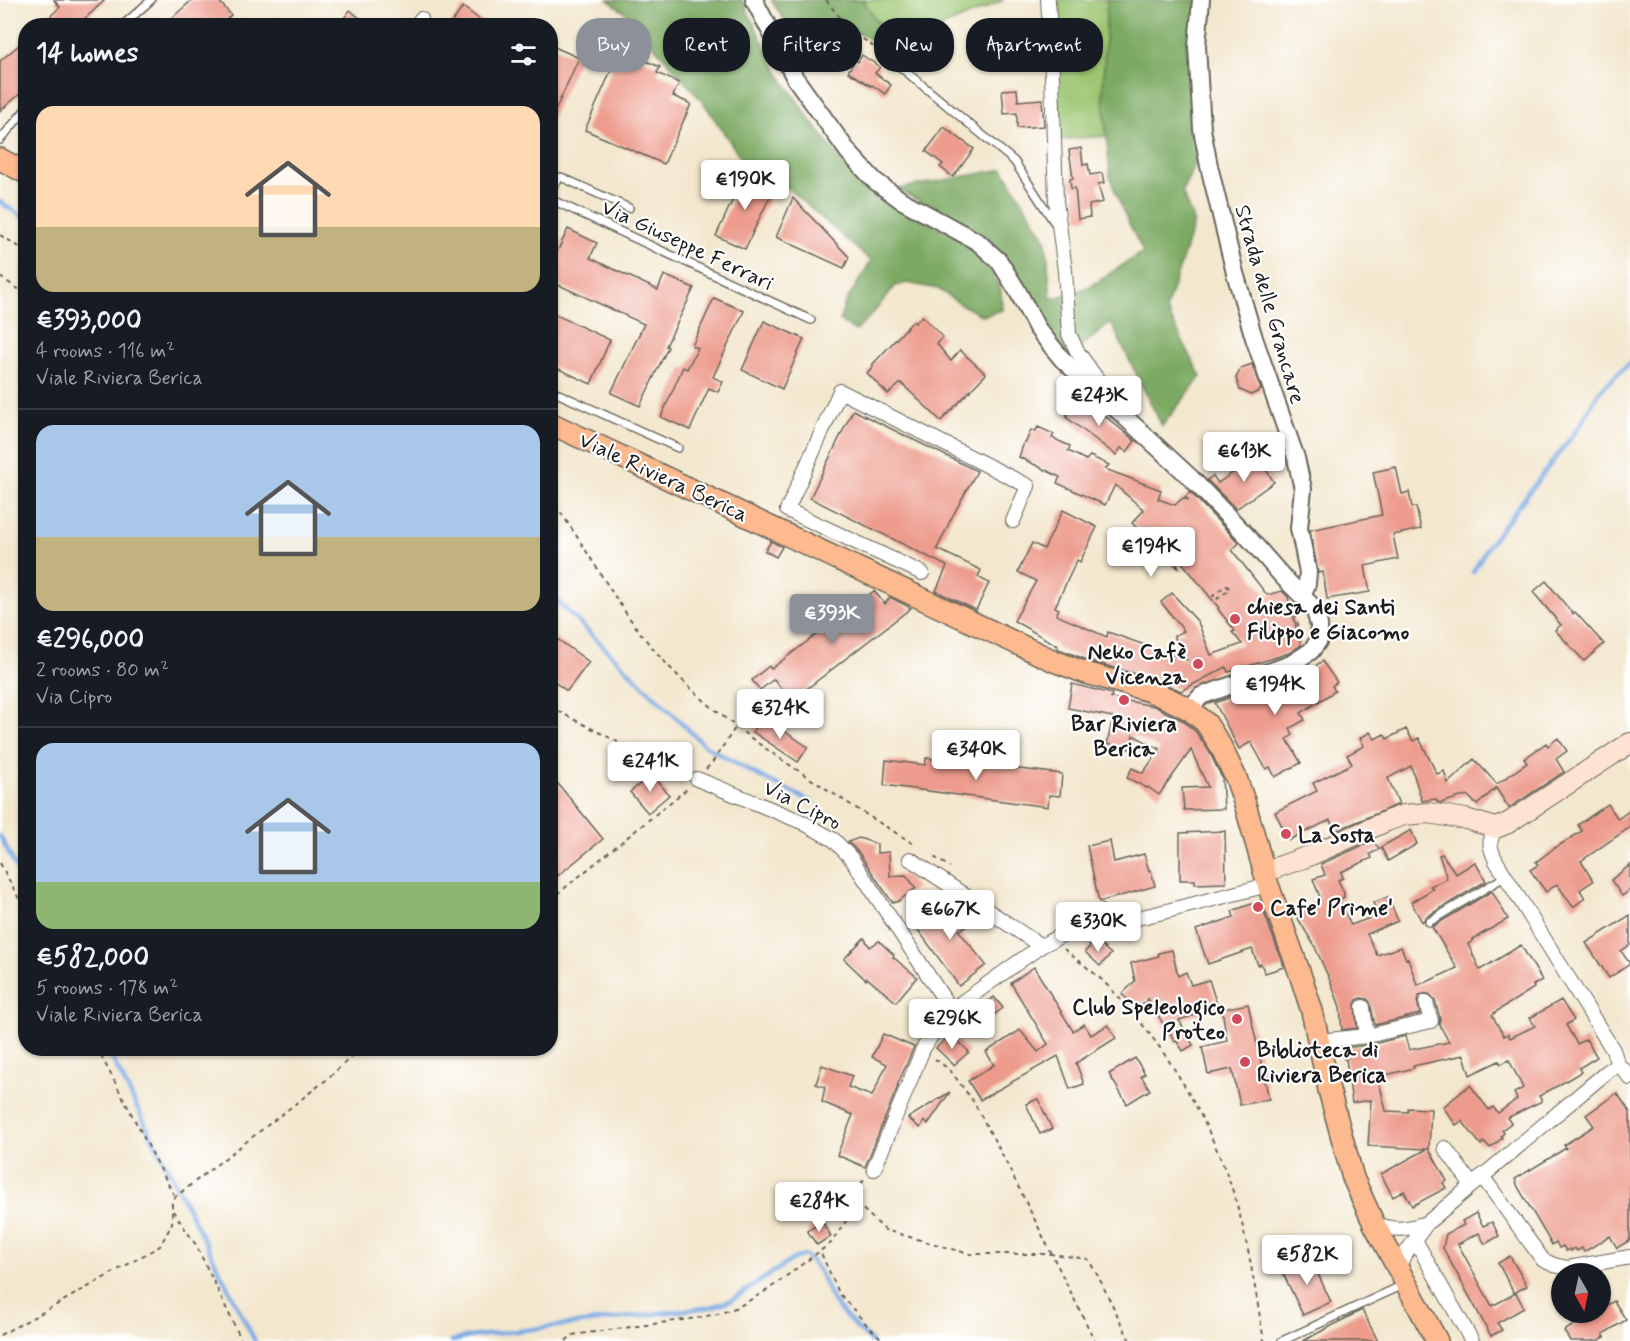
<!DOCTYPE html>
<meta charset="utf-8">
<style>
:root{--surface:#171b24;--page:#242831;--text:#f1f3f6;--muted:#9ea1a6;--line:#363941;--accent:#8c9099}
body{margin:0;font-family:Mynerve,sans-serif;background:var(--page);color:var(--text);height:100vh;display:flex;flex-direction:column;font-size:22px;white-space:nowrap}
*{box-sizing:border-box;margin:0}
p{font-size:20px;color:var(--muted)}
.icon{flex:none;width:33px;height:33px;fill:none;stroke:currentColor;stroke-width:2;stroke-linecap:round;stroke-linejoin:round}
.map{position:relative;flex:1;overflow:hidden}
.drawer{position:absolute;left:18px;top:18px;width:540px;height:1038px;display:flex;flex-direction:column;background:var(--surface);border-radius:24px;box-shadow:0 2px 4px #0004}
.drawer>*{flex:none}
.banner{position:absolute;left:576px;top:18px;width:570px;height:54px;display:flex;gap:12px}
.needle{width:39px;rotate:171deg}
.buttons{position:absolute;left:1551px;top:1263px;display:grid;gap:12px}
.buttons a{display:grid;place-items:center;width:60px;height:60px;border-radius:50%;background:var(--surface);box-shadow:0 2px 4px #0004;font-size:30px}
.price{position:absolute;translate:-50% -51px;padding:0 14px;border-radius:6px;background:#fff;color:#222;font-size:20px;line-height:39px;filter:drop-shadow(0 2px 3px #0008)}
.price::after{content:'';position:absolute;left:50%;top:36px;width:18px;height:14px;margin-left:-9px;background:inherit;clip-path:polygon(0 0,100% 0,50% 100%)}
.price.selected{background:var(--accent);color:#fff}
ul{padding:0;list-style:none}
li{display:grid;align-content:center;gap:12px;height:318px;padding:0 18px}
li+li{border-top:2px solid var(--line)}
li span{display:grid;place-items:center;height:186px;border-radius:18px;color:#555}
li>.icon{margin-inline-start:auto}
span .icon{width:108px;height:108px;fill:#fffc;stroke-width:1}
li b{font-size:26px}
h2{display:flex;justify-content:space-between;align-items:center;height:72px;padding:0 18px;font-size:26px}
.chip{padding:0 21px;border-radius:24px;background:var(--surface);box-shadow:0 2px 4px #0004;font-size:21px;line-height:54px}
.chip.selected{background:var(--accent);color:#fff}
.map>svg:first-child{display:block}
.green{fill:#9cc571;stroke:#5c7046;stroke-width:1.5}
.forest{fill:#7daa63;stroke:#4c6340;stroke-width:1.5}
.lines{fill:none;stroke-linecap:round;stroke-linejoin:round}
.stream{stroke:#7baae5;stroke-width:4.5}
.building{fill:#ed9b8c}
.service-casing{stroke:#67635a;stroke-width:10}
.minor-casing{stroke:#67635a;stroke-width:16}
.tertiary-casing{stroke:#67635a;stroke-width:20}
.secondary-casing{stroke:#67635a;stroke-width:22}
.primary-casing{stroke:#67635a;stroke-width:24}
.path{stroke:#67635a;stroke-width:2;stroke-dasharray:4.5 4.5;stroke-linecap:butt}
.service{stroke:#fff;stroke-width:7}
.minor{stroke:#fff;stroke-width:14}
.tertiary{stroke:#fff;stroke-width:16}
.secondary{stroke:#fee3d2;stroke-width:20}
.primary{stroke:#fcba8e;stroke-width:21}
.poi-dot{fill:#d1495b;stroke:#fff;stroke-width:2}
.labels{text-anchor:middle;stroke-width:4.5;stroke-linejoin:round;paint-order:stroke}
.street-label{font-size:22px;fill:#1c1c1c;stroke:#fff}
.poi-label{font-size:22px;font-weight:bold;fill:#1c1c1c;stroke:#fff;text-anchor:start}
</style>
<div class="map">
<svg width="1630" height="1341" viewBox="0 0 1630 1341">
<rect width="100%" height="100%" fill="#fff"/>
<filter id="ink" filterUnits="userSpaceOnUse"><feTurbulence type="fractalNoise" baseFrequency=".0167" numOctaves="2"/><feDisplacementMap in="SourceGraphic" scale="12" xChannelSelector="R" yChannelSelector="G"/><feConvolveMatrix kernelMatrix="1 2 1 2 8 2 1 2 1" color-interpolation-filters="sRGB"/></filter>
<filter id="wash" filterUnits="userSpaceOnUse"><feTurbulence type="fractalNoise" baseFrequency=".008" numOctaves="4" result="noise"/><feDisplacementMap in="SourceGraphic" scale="24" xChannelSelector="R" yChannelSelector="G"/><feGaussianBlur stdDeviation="1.35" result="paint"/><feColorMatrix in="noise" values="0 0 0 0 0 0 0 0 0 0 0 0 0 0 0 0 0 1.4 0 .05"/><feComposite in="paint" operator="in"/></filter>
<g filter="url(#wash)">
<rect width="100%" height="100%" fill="#f3e7ce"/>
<!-- green -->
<g class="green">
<polygon points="863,0 1004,0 908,42 876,21"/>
<polygon points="1057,0 1107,0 1103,95 1107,136 1055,140"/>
</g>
<!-- forest -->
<g class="forest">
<polygon points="608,0 742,0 779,74 810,120 838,156 869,191 909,213 953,234 984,260 1001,290 1002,310 983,316 962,305 938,289 907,283 895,286 875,311 856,331 840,321 844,305 871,261 784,185 741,158 703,102 625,13"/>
<polygon points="771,0 863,0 876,21 908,42 890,49 853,31 835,26 829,37 816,47 799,42"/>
<polygon points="1107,0 1200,0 1207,158 1197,161 1182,191 1194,223 1166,309 1201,377 1162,426 1111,323 1069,356 1039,324 985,237 897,189 1003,169 1046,240 1051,299 1091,286 1143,252 1122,209 1110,177 1103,95"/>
</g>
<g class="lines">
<!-- stream -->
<g class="stream">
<polyline points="0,202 26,219"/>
<polyline points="1473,572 1488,546 1579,427 1599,392 1613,378 1630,363"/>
<polyline points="550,594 704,745 755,774 812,802"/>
<polyline points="0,836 26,887"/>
<polyline points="107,1048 255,1341"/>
<path d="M452,1341L469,1337L711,1307L732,1300L793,1259L804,1255C820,1266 823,1282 832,1299C842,1315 857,1328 871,1341"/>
</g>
</g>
<g id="blocks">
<!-- building -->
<g class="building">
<polygon points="54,0 105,0 77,26 40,26 60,7"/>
<polygon points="192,0 218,0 231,15 220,26 163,26"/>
<polygon points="463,7 488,26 449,26"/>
<polygon points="350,10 369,26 338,26"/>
<polygon points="26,39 26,89 0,111 0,61"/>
<polygon points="550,45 579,58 550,122"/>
<polygon points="620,50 660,67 657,73 679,83 673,96 691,104 664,164 585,130"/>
<polygon points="862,55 880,67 875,73 891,85 885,94 872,85 871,86 848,72 855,60 858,62"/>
<polygon points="1017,89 1018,101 1042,99 1044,126 1017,128 1017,113 1004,114 1002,90"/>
<polygon points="944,127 974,149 953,177 940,167 943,164 926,151"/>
<polygon points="1081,148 1083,165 1088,164 1090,175 1102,173 1104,183 1098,184 1103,202 1089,205 1090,217 1078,219 1075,188 1071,189 1070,179 1073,178 1069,150"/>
<polygon points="747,169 772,192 745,249 716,236"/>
<polygon points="793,198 849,257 844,268 776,237"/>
<polygon points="568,229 597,243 590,258 658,290 664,275 694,288 666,346 668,347 640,406 611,393 644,324 550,281 550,267"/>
<polygon points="714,298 744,311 713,377 723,382 718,392 709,388 690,430 661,417 683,367 687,369 698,348 692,346"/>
<polygon points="550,312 610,340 591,384 550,365"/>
<polygon points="922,316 943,337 937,344 951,361 960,350 986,374 941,421 901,383 888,394 867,373 873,366 872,365 913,321 915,323"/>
<polygon points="764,321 804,339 782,389 742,370"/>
<polygon points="1252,364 1261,390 1251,395 1240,390 1236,378 1241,368"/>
<polygon points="1081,396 1135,441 1127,452 1121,448 1116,455 1067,418 1067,413"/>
<polygon points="853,410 977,471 951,519 937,549 981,570 978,577 989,583 976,610 936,591 947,566 810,498"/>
<polygon points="1038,427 1054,434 1052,438 1070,446 1068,451 1086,460 1090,456 1109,465 1105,469 1161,490 1158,499 1175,505 1183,498 1189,500 1185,497 1190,492 1239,543 1232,550 1267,595 1282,591 1288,597 1301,645 1289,653 1236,670 1228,672 1226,667 1181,691 1154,679 1090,661 1059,649 1057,648 1058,646 1014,621 1036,581 1018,572 1032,543 1044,549 1063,510 1097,527 1080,562 1077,560 1055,607 1059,609 1056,615 1107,637 1108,632 1187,660 1174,636 1184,631 1161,602 1172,593 1198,622 1211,655 1242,644 1232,632 1235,631 1218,609 1219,608 1172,550 1179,569 1132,523 1144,510 1115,485 1105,505 1057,483 1060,477 1019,457 1024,442 1026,442 1031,430 1035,432"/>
<polygon points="1257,456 1274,482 1236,509 1207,480 1213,476 1218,483"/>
<polygon points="1396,467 1402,494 1409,492 1412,507 1416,507 1421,529 1393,535 1398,559 1365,566 1370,592 1327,599 1323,572 1318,573 1310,530 1382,515 1373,472"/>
<polygon points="771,541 782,547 776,557 765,551"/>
<polygon points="1546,581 1573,614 1575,612 1604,644 1584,661 1555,630 1561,625 1533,592"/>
<polygon points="874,591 885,604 890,597 911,608 791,701 774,679 760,690 752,680 769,666 771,669"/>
<polygon points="556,638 589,662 567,691 550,679 550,644"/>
<polygon points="1322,661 1337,682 1332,686 1335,691 1301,713 1305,720 1290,728 1293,735 1287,739 1301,763 1275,777 1270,767 1266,769 1251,742 1239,749 1215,703 1279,679 1282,686 1295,681"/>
<polygon points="1072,684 1112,694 1111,698 1154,706 1182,720 1196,732 1209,751 1222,778 1224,809 1184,810 1182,788 1208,787 1191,750 1159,795 1148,787 1147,788 1127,778 1132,768 1143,773 1160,749 1133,735 1130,749 1107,744 1113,717 1068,708"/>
<polygon points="763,717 808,747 798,762 753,732"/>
<polygon points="1406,729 1413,741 1419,738 1437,774 1444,771 1448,783 1474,759 1497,784 1527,763 1524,759 1546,743 1548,746 1558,738 1567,751 1556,759 1564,772 1509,808 1496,788 1477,805 1467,795 1441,803 1437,802 1436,799 1422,801 1411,766 1388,778 1399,804 1335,831 1330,820 1289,840 1275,812 1317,791 1313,783 1352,764 1347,755 1364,746 1360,738 1370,732 1375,739 1384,734 1387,739"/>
<polygon points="926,758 1062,774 1060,796 1049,795 1048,807 884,785 886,760 925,765"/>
<polygon points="550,774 603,839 550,882"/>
<polygon points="652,774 669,795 648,813 630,792"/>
<polygon points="1608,804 1618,819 1630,810 1630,827 1581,861 1593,881 1580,890 1585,898 1573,907 1557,884 1546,892 1530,870 1538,865 1536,862 1553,849 1582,831 1578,825"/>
<polygon points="1411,830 1417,844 1388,861 1381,847"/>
<polygon points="1225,831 1226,883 1195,884 1195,880 1180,880 1180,833"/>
<polygon points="859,838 877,844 877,853 889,852 890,876 906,875 916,888 897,902 892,902 859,853 848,842"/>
<polygon points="1110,841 1114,862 1144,854 1149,871 1151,870 1155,886 1099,902 1087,846"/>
<polygon points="1372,841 1380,849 1370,854 1372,858 1341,872 1343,878 1338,880 1344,893 1344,897 1339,900 1351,925 1378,915 1373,903 1388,897 1398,921 1367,934 1377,955 1401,947 1406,959 1408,958 1417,985 1429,981 1457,968 1432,927 1492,891 1508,919 1473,939 1474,940 1468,944 1480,970 1521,945 1542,980 1533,985 1534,988 1494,1013 1494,1014 1492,1015 1504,1036 1508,1034 1510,1038 1535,1026 1530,1018 1561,1000 1574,1020 1566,1025 1577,1044 1586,1039 1597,1057 1579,1068 1581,1072 1559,1085 1539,1096 1542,1101 1507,1118 1511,1123 1502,1130 1504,1133 1501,1136 1502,1138 1490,1148 1486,1143 1485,1144 1483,1142 1481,1145 1462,1121 1456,1125 1443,1107 1470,1085 1489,1110 1493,1107 1498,1113 1517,1099 1514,1093 1523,1088 1509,1060 1501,1064 1499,1061 1470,1075 1464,1055 1413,1066 1414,1068 1378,1077 1386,1111 1408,1112 1408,1108 1431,1109 1429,1149 1447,1181 1443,1183 1446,1188 1412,1206 1404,1191 1393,1197 1381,1174 1427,1149 1368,1146 1371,1100 1352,1103 1346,1059 1344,1059 1342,1048 1369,1045 1405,1036 1409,1050 1449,1042 1439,1024 1440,1019 1435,1000 1429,994 1423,994 1419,996 1417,1000 1420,1014 1375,1025 1370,1002 1367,999 1361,998 1357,1000 1355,1004 1357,1028 1342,1030 1340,1007 1332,985 1314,945 1294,912 1321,900 1313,879 1325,875 1321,864"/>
<polygon points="1442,854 1456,874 1475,862 1486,881 1426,917 1422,922 1411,902 1433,889 1430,886 1447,879 1439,855"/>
<polygon points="1630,865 1630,890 1622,896 1611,880"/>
<polygon points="948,901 955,910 960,906 972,922 959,931 986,965 959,986 910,919 924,909 929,915"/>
<polygon points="1260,901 1284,967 1265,973 1261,964 1258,965 1252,949 1208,964 1196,930 1234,917 1232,911"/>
<polygon points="1103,905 1106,916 1087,920 1085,910"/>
<polygon points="1630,915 1630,945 1621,951 1630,964 1609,978 1586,943"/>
<polygon points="864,938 870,947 879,941 894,955 893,957 917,977 896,1002 867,978 866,980 844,959"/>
<polygon points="1095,940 1111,954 1100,966 1085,952"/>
<polygon points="1172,950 1178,976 1186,972 1191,985 1209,980 1218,1008 1179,1020 1193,1045 1183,1051 1177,1041 1175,1042 1167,1027 1165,1027 1148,999 1137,1010 1122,994 1135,981 1131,963 1159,956 1158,953"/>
<polygon points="1034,967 1073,1031 1084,1024 1091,1035 1108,1025 1116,1038 1076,1063 1084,1084 1070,1089 1058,1056 980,1100 968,1081 994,1065 986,1052 1020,1030 1038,1052 1048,1044 1011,983"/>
<polygon points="994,997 1003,1008 980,1026 972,1015"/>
<polygon points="1248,1004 1269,1099 1240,1105 1232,1069 1208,1074 1202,1047 1227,1041 1222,1009"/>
<polygon points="883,1034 914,1047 897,1086 898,1086 865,1167 837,1155 853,1115 822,1102 825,1087 816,1084 822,1065 852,1076 848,1087 872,1096 887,1064 872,1057"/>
<polygon points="951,1034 969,1052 954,1065 936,1048"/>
<polygon points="1135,1058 1145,1074 1141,1076 1150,1090 1127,1104 1109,1074"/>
<polygon points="950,1092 928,1124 924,1121 920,1128 908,1118"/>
<polygon points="1617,1093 1630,1112 1630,1240 1617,1248 1610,1236 1584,1252 1582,1248 1577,1251 1575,1248 1571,1251 1570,1249 1566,1251 1563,1246 1559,1248 1556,1242 1552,1245 1518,1187 1515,1179 1558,1153 1566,1148 1564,1145 1594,1126 1586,1115"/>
<polygon points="1038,1099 1052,1129 1040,1134 1026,1104"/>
<polygon points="1476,1213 1483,1226 1492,1222 1499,1236 1485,1244 1479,1233 1458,1244 1492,1306 1516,1293 1524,1308 1497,1323 1502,1330 1491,1336 1443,1248 1446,1234 1464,1225 1462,1221"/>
<polygon points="822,1222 831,1236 817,1245 807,1231"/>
<polygon points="1510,1256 1527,1286 1514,1293 1498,1263"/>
<polygon points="1310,1257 1331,1302 1303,1315 1282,1271"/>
<polygon points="1614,1301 1626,1320 1603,1334 1605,1337 1597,1341 1570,1341 1564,1331 1595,1312 1600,1312 1600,1309"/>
<polygon points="1362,1310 1378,1341 1303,1341 1354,1314"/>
</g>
</g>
</g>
<g filter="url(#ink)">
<use href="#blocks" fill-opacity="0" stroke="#67635a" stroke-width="1.5"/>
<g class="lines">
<defs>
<g id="service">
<polyline points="122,26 151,0"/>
<polyline points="893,61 1014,161 1056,225"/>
<polyline points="0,140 26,109"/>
<polyline points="550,189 561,177 629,208"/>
<polyline points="550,199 811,320"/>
<polyline points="550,390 678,448"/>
<polyline points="1429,922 1506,876"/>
<polyline points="1282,1341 1403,1285"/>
</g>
<g id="minor">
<polyline points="1048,0 1051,47 1056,201 1065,271 1069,334 1077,351 1112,400"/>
<polyline points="416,26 421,19"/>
<polyline points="922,573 787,510 840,391 1028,486 1013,521"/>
<polyline points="697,779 802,822 834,840 851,858 951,1010"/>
<path d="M1496,828C1488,842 1489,846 1496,861L1613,1050L1618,1065L1624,1070L1630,1078"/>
<polyline points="910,859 1041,946"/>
<polyline points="1363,1007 1367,1036"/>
<polyline points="1319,1041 1367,1036 1431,1021 1426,1002"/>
<polyline points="1445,1148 1472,1185"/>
<polyline points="874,1169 923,1049 936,1028 951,1010 1041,946 1062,935 1155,914 1268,885"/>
<polyline points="1482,1176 1543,1260 1554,1265 1568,1268 1630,1257"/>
<path d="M1374,1224C1397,1231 1404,1230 1427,1223"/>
<polyline points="1415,1240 1472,1341"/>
<polyline points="1398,1270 1403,1257 1427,1223 1608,1071 1618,1065"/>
</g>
<g id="tertiary">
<polyline points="754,0 795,78 849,153 875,181 901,200 978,242 999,261 1017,290 1037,328 1062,359 1191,478 1246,535 1283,577 1314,608 1319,625 1319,640 1311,651 1291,664 1201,696 1189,709"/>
<polyline points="1201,0 1197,46 1202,129 1209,166 1235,273 1254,338 1296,458 1303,489 1299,528 1308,572 1307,584 1302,596"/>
</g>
<polyline id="secondary" points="1264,872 1309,856 1387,821 1404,815 1428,813 1466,819 1496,828 1508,823 1630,743"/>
<g id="primary">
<polyline points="0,159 26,173"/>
<polyline points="550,423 1054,661 1086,673 1150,691 1171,700 1189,709 1206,723 1220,745 1236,778 1245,804 1268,885 1299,971 1312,1011 1329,1090 1353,1178 1374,1224 1437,1341"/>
</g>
</defs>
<!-- service casing -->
<use href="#service" class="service-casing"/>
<!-- minor casing -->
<use href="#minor" class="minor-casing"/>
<!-- tertiary casing -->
<use href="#tertiary" class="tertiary-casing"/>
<!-- secondary casing -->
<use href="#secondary" class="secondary-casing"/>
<!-- primary casing -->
<use href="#primary" class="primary-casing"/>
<!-- path -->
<g class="path">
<polyline points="826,0 849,29 884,54"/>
<polyline points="0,235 26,251"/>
<polyline points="0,277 26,294"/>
<path d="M550,498C586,545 612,599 650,645C698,703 759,746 822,786C852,806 883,825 914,844"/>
<polygon points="1226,585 1230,589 1216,600 1213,596"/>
<polyline points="1295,613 1301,636"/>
<polyline points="550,707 651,759 686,774"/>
<polyline points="706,769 712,763 749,707"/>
<polyline points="934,857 950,867"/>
<polyline points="0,863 26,912"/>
<polyline points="550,900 688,788"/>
<path d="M1064,949C1078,961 1093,971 1106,984C1162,1040 1202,1107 1229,1180C1247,1230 1255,1289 1264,1341"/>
<polyline points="97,1048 175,1197"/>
<polyline points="935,1059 950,1070 973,1101 1003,1156 1095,1341"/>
<polyline points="864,1180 850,1197 846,1221 831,1243 820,1251 839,1293 867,1325 884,1341"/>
<polyline points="850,1197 885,1230 970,1254 1051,1254 1088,1259 1098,1276 1130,1341"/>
<polyline points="173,1211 196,1245 242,1341"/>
<polyline points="0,1335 49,1309 160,1246 172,1224 172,1203 175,1197 326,1080 361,1048"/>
<polyline points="566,1341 572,1335 690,1319 718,1314 738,1307 769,1289 820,1251"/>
</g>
<!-- service -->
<use href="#service" class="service"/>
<!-- minor -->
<use href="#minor" class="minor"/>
<!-- tertiary -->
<use href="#tertiary" class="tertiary"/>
<!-- secondary -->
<use href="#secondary" class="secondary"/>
<!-- primary -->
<use href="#primary" class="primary"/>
</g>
</g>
<!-- markers -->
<g class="poi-dot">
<circle cx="1235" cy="619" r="6"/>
<circle cx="1198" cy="664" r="6"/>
<circle cx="1124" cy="700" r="6"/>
<circle cx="1286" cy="834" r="6"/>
<circle cx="1258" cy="907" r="6"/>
<circle cx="1237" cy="1019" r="6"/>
<circle cx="1245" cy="1062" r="6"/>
</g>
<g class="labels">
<!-- street labels -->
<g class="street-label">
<text transform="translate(688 244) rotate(25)" y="8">Via Giuseppe Ferrari</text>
<text transform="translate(1271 304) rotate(74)" y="8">Strada delle Grancare</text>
<text transform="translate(664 476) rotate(25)" y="8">Viale Riviera Berica</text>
<text transform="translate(803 804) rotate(27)" y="8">Via Cipro</text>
</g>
<!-- poi labels -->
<g class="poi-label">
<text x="1247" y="614">chiesa dei Santi<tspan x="1247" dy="25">Filippo e Giacomo</tspan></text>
<text x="1186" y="659" text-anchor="end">Neko Cafè<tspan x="1186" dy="25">Vicenza</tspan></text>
<text x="1124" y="731" text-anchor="middle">Bar Riviera<tspan x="1124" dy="25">Berica</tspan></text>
<text x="1298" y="842">La Sosta</text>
<text x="1270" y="915">Cafe' Prime'</text>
<text x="1225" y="1014" text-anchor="end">Club Speleologico<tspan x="1225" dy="25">Proteo</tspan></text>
<text x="1257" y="1057">Biblioteca di<tspan x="1257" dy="25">Riviera Berica</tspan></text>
</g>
</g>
</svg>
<div class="buttons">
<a><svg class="needle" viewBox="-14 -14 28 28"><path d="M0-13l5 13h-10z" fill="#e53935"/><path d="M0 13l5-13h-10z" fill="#9ea1a6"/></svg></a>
</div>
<b class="price" style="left:745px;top:211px">€190K</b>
<b class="price" style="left:1099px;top:427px">€243K</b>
<b class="price" style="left:1244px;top:483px">€613K</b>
<b class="price" style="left:1151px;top:578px">€194K</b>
<b class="price selected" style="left:832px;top:645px">€393K</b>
<b class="price" style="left:1275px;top:716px">€194K</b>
<b class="price" style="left:780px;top:740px">€324K</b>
<b class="price" style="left:976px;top:781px">€340K</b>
<b class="price" style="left:650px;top:793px">€241K</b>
<b class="price" style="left:950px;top:941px">€667K</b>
<b class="price" style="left:1098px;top:953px">€330K</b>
<b class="price" style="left:952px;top:1050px">€296K</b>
<b class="price" style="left:819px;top:1233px">€284K</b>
<b class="price" style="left:1307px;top:1286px">€582K</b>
<div class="banner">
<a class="chip selected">Buy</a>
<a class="chip">Rent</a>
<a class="chip">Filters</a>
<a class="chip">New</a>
<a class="chip">Apartment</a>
</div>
<section class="drawer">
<h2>14 homes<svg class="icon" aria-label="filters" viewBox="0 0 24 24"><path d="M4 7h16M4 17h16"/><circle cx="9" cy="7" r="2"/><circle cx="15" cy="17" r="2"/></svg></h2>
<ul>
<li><span style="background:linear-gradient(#ffd9b3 65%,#c2b280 0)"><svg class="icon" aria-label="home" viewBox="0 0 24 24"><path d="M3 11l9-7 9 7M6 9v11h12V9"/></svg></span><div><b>€393,000</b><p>4 rooms · 116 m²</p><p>Viale Riviera Berica</p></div></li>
<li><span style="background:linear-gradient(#a9c7e8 60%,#c2b280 0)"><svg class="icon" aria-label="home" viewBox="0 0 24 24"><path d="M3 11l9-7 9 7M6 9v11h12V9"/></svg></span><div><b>€296,000</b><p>2 rooms · 80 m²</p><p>Via Cipro</p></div></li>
<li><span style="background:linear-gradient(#a9c7e8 75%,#8fb573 0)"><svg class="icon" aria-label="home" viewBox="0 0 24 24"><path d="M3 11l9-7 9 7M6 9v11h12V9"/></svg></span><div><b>€582,000</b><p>5 rooms · 178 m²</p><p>Viale Riviera Berica</p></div></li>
</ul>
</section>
</div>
